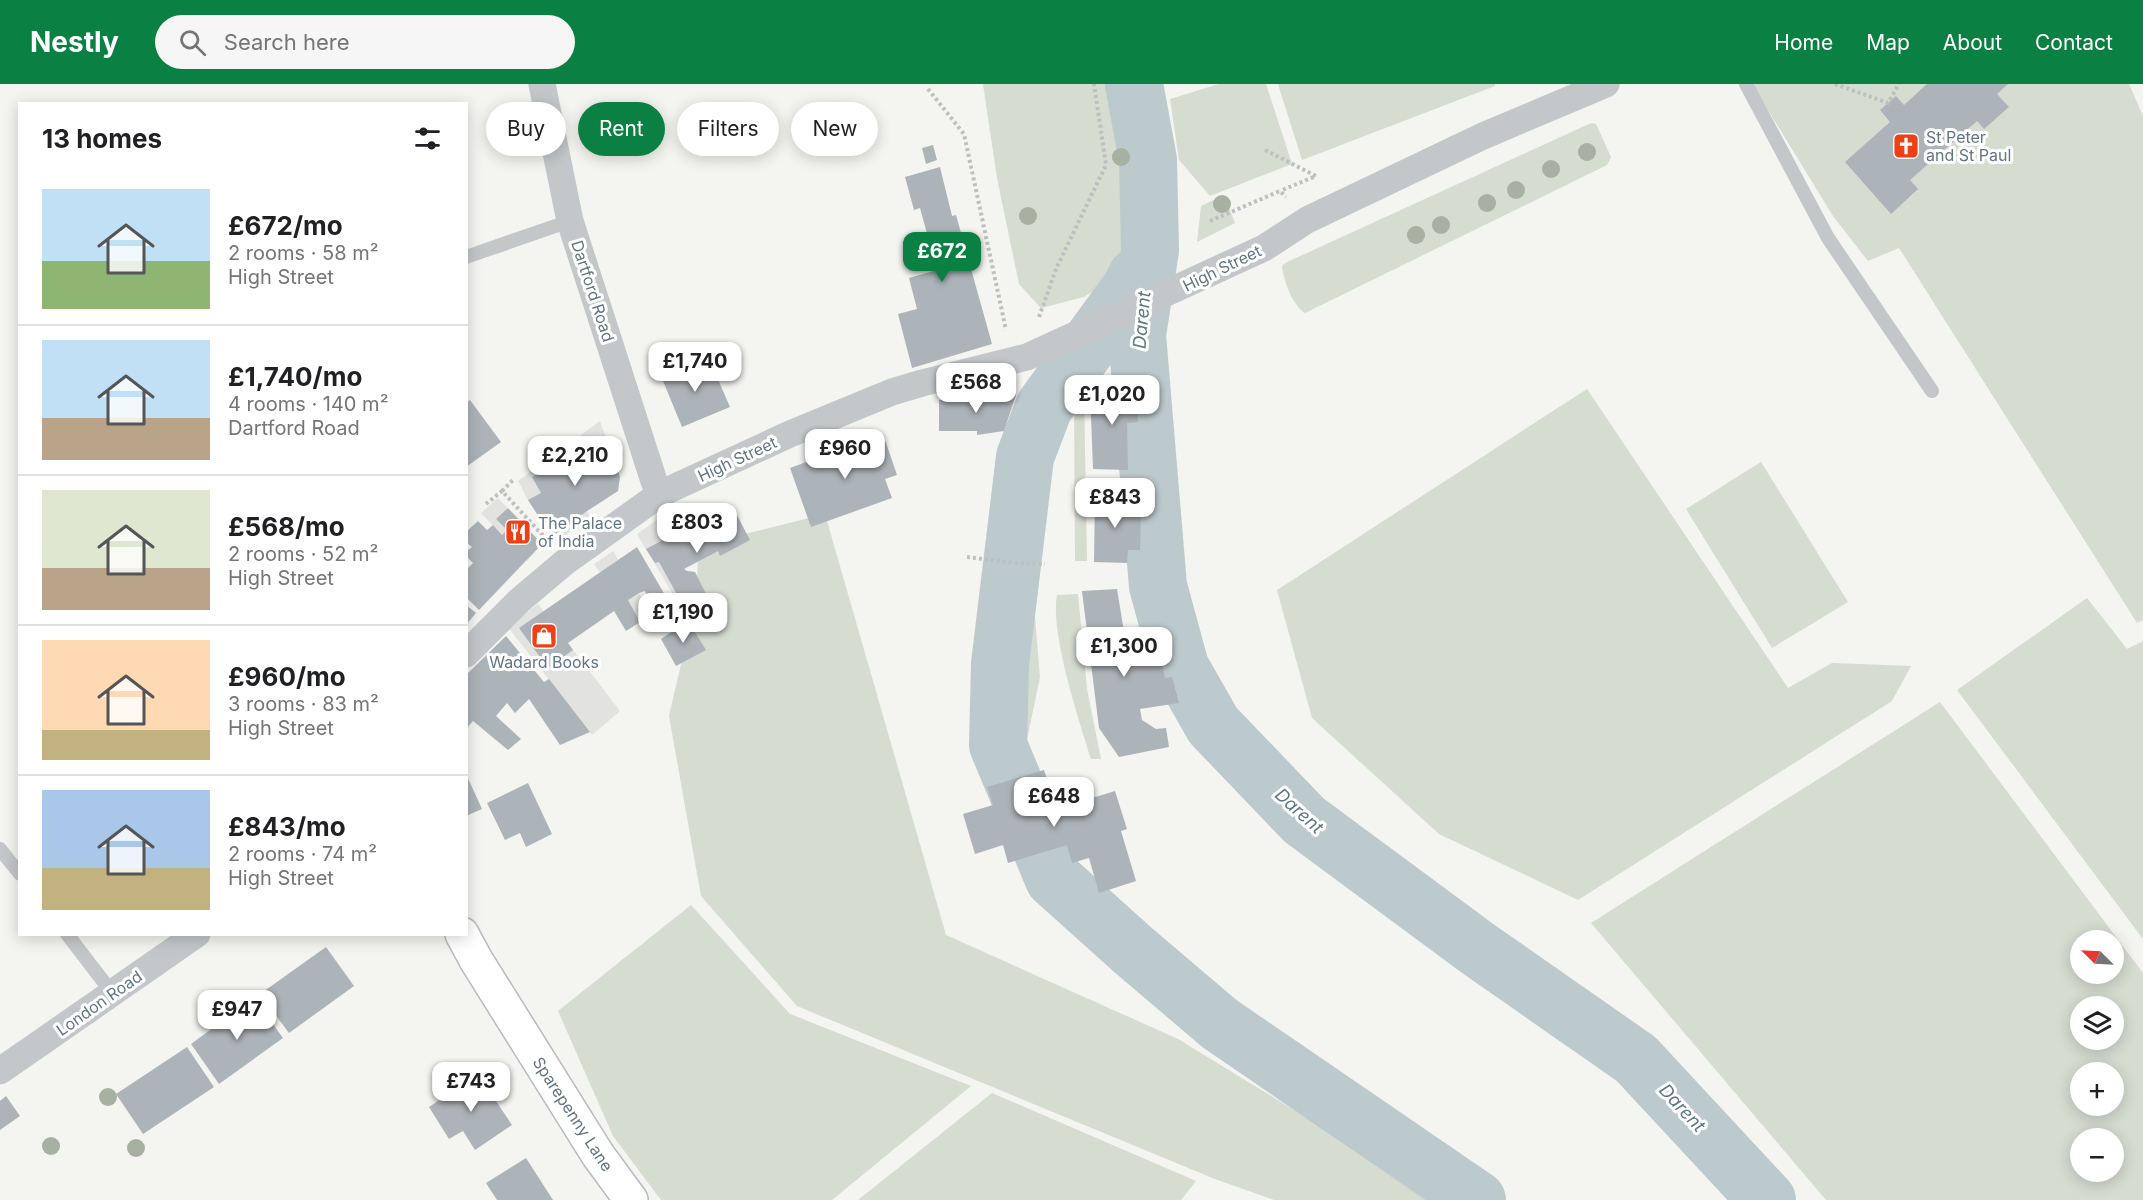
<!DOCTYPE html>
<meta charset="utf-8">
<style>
:root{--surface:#fff;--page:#f6f6f6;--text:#202124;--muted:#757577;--line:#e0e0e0;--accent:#0b8043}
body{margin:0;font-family:Inter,sans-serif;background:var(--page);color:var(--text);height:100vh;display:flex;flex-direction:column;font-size:22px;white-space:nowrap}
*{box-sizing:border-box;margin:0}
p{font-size:20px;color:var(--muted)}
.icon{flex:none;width:33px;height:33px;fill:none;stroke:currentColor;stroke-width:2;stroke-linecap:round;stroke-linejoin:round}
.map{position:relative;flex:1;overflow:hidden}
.details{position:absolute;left:18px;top:18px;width:450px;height:834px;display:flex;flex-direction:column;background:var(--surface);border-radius:0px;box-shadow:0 3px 15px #0003}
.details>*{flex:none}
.banner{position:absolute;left:486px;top:18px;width:570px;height:54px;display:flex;gap:12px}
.needle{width:39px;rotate:294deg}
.buttons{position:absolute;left:2070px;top:846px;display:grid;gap:12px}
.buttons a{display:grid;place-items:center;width:54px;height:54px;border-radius:50%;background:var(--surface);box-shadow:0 3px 15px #0003;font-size:30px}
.price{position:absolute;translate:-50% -51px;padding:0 14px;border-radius:12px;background:#fff;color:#222;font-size:20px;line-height:39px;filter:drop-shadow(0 2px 3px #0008)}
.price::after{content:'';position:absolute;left:50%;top:36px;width:18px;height:14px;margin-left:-9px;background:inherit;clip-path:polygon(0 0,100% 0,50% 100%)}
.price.active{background:var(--accent);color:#fff}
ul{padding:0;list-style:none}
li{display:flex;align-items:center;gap:18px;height:150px;padding:0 24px}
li+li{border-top:2px solid var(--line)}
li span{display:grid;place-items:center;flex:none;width:168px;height:120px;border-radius:0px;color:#555}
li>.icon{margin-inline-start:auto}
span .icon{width:72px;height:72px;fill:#fffc;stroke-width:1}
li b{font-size:26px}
h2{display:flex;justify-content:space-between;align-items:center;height:72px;padding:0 24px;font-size:26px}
.tag{padding:0 21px;border-radius:27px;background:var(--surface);box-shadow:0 3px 15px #0003;font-size:21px;line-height:54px}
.tag.active{background:var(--accent);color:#fff}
header{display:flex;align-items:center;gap:36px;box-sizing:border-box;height:84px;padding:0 30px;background:var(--accent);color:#fff}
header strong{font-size:28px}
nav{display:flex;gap:33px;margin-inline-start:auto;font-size:21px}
.search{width:420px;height:54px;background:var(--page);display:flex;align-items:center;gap:15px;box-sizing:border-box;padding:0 21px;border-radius:33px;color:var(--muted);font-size:22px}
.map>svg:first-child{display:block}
.built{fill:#e2e3e1}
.green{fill:#d5dcd0;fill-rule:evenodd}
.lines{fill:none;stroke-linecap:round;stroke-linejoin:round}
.river{stroke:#bcc9cd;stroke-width:58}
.building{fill:#adb4b9}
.secondary-casing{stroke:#b5bbbf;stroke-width:36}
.path{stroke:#bdbfc1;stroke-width:4;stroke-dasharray:3 3;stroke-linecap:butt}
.lane{stroke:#c3c7ca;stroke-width:14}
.street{stroke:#c3c7ca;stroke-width:27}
.secondary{stroke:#fff;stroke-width:33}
.tree{fill:#a6b1a1}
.labels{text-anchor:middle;stroke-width:6;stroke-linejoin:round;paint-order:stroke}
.poi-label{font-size:16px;fill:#617583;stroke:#fff;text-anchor:start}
.street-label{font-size:16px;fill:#617583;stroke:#fff}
.water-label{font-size:18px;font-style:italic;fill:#5c7881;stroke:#fff}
</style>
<header>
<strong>Nestly</strong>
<div class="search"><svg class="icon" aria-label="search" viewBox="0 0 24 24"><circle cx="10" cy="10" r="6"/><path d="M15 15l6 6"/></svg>Search here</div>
<nav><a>Home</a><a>Map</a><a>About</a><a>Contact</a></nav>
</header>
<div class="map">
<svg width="2143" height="1116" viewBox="0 0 2143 1116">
<rect width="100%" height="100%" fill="#f4f4f0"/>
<!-- built -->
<g class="built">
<polygon points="600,337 620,393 618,407 587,427 590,433 556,458 528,416 518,397"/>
<polygon points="498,414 542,460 527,477 481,429"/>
<polygon points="657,436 684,485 687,487 695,488 711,520 706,566 637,450"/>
<polygon points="613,467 639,509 650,533 640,538 628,517 622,520 594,480"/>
<polygon points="538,520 620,627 592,651 508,543"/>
</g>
<!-- green -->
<g class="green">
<polygon points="983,0 1115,0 1129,65 1131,143 1129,168 1118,191 1084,213 1041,224 1019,200 997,94"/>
<polygon points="1219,0 1266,0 1292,80 1210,112 1179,76 1170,15"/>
<polygon points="1278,0 1495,0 1495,2 1302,76"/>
<polygon points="1752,0 2129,0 2143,32 2143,536 2137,539 1899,164 1868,177 1833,132"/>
<path d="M1591,39L1596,40L1611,73L1607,81L1305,229C1292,220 1284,198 1282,182L1285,179Z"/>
<polygon points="1224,111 1235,139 1197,158 1201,122"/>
<polygon points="1587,305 1788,604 1832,579 1911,582 1892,617 1578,816 1439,750 1312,634 1277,506"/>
<polygon points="1084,309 1087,477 1075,477 1074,310"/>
<polygon points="1037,335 1041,338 1042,375 1033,382 1027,424 1036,431 1033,474 1009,472 1023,375"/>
<polygon points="1761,378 1848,518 1772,564 1686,425"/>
<polygon points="825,430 946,851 1178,955 1441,1116 1274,1116 1215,1095 797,922 701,812 669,632 697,511 698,462"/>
<polygon points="1008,485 1031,486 1040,593 1024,670 1017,672 1021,629"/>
<path d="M1078,510L1087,605L1101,675H1091C1079,636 1050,549 1057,511Z"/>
<polygon points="2087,514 2127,565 2143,557 2143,855 1957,606"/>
<path d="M1940,618L2143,889V1116H1826L1591,839ZM2080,856H2114V890H2080ZM2080,922H2114V956H2080ZM2080,988H2114V1022H2080ZM2080,1054H2114V1088H2080Z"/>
<polygon points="691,821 790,930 971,1002 832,1116 661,1116 613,1052 558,927"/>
<polygon points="992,1009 1196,1097 1181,1116 858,1116"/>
</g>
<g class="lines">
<!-- river -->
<g class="river">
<polyline points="1134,0 1148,76 1150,166 1137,251 1158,502 1180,583 1213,641 1304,736 1477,864 1636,975 1767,1116"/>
<polyline points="1137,192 1130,205 1044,323 1025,373 1000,580 998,661 1054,795 1133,866 1220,940 1477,1116"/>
</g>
</g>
<!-- building -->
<g class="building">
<polygon points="1927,0 2008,0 1997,10 2009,23 1984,45 1977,37 1910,96 1918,105 1891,130 1845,78 1890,38 1880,26 1896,12 1904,21"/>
<polygon points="933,61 937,76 926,80 922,64"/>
<polygon points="940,83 952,132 956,131 992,260 912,284 898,230 917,225 909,194 937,186 920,124 914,126 905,93"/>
<polygon points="683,277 688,287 710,277 730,323 682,343 663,297 672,294 668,284"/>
<polygon points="1135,300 1138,338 1127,339 1128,386 1093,385 1090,306"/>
<polygon points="1016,311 1004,347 977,351 977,347 939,347 939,316 985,316 984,312"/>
<polygon points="470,316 501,358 466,383 466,319"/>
<polygon points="883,350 897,391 885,395 892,414 811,443 790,384"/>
<polygon points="606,355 620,393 618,407 587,427 552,453 528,416 541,409 532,393 557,379 560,383"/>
<polygon points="1095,409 1126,410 1126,426 1141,426 1140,466 1128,466 1127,479 1094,478"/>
<polygon points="731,420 750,456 720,472 718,467 684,485 687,487 695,488 711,520 690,534 659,478 655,479 646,465"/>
<polygon points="508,424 542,460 479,526 466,513 466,486 473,479 466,472 466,468 472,463 466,458 466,448 478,437 487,446 493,441 502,451 507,446 496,435"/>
<polygon points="637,463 676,530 657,535 645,507 639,509 628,516 640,538 626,547 614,527 568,559 573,566 548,584 519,544"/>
<polygon points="1117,505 1126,560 1157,559 1165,594 1172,593 1179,619 1140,625 1142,636 1156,645 1166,644 1169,663 1119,673 1099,644 1082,507"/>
<polygon points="466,521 476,529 466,541"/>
<polygon points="688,537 706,566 676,582 661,555"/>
<polygon points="506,552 544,598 549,595 590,648 560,661 529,615 515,629 507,619 496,632 521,655 508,666 473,637 466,645 466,591"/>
<polygon points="1044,686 1056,725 1115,707 1127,745 1121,747 1136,797 1099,809 1089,774 1072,779 1067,761 1008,779 1003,761 975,770 963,730 993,721 987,703"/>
<polygon points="466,690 482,725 466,732"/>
<polygon points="528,699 552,750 526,763 520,749 505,756 487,719"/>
<polygon points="326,863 354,902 289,949 260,910"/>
<polygon points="254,914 283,954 219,1000 191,960"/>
<polygon points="187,963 214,1003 143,1050 116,1010"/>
<polygon points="478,990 512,1041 475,1066 463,1047 449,1055 429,1023"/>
<polygon points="6,1012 20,1032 0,1046 0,1017"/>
<polygon points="526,1074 553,1116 497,1116 486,1099"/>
</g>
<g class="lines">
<defs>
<polyline id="secondary" points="462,850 476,876 598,1071 631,1116"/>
</defs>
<!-- secondary casing -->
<use href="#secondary" class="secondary-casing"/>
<!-- path -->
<g class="path">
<polyline points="1835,0 1888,19 1899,0"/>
<polyline points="928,5 964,50 1006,246"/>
<polyline points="1265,66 1316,92 1280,107"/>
<polyline points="1210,137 1280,107 1286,113"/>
<polyline points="1039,233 1056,185 1106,81 1094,0"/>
<polyline points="502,407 513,396"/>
<polyline points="486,420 502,407 547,456"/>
<polyline points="967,473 1015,479 1045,480"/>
</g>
<!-- lane -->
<g class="lane">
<polyline points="1746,0 1828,154 1932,307"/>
<polyline points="466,173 570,137"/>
<polyline points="0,765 20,790"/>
<polyline points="67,850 113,910"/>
</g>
<!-- street -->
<g class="street">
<polyline points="542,0 570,137 654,397 660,410"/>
<polyline points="466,570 520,516 565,478 660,410 790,350 892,308 922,299 1027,273 1264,164 1307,136 1483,52 1606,0"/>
<polyline points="0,987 197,850"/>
</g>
<!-- secondary -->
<use href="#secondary" class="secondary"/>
</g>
<!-- trees -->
<g class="tree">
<circle cx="1587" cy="68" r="9"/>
<circle cx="1121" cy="73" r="9"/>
<circle cx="1551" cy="85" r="9"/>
<circle cx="1516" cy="106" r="9"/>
<circle cx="1487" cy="119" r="9"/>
<circle cx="1222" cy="120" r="9"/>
<circle cx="1028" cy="132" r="9"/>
<circle cx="1441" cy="141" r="9"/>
<circle cx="1416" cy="151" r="9"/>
<circle cx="108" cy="1013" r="9"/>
<circle cx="51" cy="1062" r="9"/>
<circle cx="136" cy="1064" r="9"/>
</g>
<!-- icons -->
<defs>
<symbol id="church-square" viewBox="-11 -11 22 22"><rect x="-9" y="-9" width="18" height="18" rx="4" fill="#ef4015" stroke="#fff"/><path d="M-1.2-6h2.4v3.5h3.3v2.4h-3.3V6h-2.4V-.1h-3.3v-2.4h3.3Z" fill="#fff"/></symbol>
<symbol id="restaurant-square" viewBox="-11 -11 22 22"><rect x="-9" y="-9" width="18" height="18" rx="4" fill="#ef4015" stroke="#fff"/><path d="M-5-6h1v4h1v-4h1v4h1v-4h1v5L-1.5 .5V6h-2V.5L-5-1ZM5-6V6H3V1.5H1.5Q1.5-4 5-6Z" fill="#fff"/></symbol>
<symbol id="shop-square" viewBox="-11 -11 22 22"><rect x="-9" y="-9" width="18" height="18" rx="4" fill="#ef4015" stroke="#fff"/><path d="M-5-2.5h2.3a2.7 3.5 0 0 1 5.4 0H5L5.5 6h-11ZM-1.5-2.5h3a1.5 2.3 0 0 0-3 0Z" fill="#fff"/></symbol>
</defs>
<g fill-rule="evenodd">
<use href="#church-square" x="1891" y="47" width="30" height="30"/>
<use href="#restaurant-square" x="503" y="433" width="30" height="30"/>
<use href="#shop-square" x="529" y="537" width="30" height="30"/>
</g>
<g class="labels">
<!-- poi labels -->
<g class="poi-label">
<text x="1926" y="59">St Peter<tspan x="1926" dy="18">and St Paul</tspan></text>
<text x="538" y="445">The Palace<tspan x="538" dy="18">of India</tspan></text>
<text x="544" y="584" text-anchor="middle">Wadard Books</text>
</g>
<!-- street labels -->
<g class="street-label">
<text transform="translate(1222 184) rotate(-26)" y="6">High Street</text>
<text transform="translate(593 207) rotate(72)" y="6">Dartford Road</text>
<text transform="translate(737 375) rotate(-25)" y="6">High Street</text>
<text transform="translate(99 919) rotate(-35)" y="6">London Road</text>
<text transform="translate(573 1030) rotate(57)" y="6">Sparepenny Lane</text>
</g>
<!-- water labels -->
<g class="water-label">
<text transform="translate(1142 236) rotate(-85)" y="6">Darent</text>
<text transform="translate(1299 727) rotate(42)" y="6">Darent</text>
<text transform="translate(1682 1024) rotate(47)" y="6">Darent</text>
</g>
</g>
</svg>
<div class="buttons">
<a><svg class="needle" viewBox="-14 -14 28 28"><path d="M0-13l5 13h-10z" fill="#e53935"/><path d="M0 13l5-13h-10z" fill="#757577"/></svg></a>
<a><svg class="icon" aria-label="layers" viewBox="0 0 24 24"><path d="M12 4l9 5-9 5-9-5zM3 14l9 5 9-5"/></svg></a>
<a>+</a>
<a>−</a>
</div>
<b class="price active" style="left:942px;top:199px">£672</b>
<b class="price" style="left:695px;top:309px">£1,740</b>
<b class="price" style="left:976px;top:330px">£568</b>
<b class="price" style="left:1112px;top:342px">£1,020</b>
<b class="price" style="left:845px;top:396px">£960</b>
<b class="price" style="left:575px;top:403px">£2,210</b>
<b class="price" style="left:1115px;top:445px">£843</b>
<b class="price" style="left:697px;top:470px">£803</b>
<b class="price" style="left:683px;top:560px">£1,190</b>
<b class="price" style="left:1124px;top:594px">£1,300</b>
<b class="price" style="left:1054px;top:744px">£648</b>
<b class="price" style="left:237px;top:957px">£947</b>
<b class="price" style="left:471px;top:1029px">£743</b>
<div class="banner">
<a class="tag">Buy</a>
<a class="tag active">Rent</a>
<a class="tag">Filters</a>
<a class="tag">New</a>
</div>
<section class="details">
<h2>13 homes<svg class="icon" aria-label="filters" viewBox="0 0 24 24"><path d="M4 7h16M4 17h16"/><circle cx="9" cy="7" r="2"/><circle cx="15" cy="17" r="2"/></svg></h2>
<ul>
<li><span style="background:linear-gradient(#bfe0f5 60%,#8fb573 0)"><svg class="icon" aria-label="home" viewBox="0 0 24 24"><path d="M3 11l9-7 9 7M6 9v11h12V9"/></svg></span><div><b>£672/mo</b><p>2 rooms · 58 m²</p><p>High Street</p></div></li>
<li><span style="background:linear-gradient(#bfe0f5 65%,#b9a48a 0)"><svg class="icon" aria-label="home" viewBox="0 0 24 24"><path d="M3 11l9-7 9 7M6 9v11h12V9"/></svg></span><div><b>£1,740/mo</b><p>4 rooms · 140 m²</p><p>Dartford Road</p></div></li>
<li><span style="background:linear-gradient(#dfe7d0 65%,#b9a48a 0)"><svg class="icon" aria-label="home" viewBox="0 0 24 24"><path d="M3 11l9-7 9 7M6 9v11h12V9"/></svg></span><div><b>£568/mo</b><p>2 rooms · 52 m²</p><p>High Street</p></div></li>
<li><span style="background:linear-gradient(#ffd9b3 75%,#c2b280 0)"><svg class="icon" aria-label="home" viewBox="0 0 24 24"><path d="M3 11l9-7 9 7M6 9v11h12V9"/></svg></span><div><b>£960/mo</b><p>3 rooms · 83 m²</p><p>High Street</p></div></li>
<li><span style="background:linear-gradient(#a9c7e8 65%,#c2b280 0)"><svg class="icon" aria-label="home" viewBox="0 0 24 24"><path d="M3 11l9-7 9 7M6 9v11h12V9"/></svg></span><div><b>£843/mo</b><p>2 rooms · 74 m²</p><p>High Street</p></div></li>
</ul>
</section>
</div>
